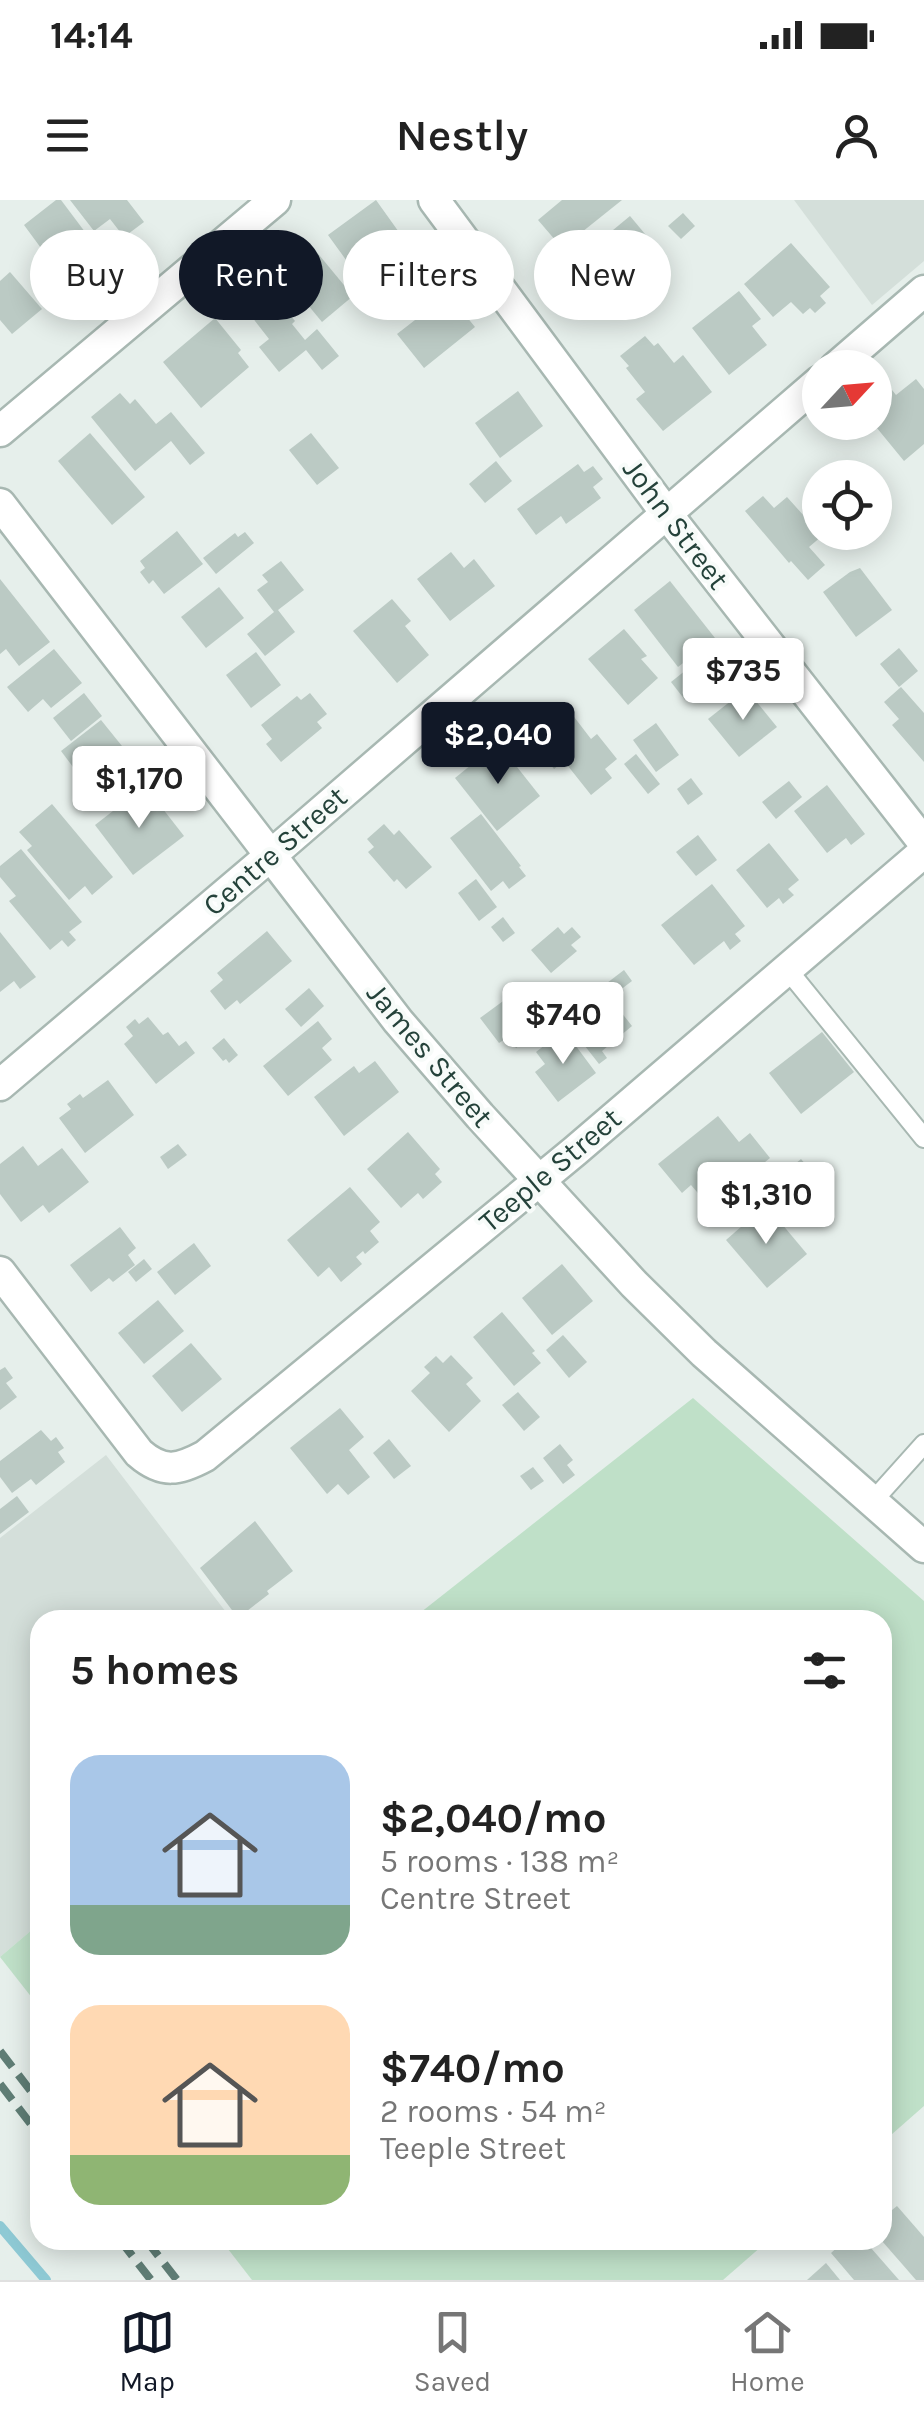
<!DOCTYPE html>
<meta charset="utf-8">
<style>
:root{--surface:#fff;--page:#f6f6f6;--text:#222;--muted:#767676;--line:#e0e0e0;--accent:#111827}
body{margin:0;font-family:Karla,sans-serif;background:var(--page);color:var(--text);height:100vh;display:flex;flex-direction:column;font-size:38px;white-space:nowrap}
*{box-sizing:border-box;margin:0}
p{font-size:32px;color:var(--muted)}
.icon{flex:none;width:55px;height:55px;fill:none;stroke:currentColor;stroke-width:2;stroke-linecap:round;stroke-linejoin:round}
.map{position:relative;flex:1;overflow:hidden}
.drawer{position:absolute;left:30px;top:1410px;width:862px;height:640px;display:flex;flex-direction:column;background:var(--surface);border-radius:30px;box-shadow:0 5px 25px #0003}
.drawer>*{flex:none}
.hud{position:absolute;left:30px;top:30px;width:865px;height:90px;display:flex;gap:20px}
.needle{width:65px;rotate:64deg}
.fabs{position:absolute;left:802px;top:150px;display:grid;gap:20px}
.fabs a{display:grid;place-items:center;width:90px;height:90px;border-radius:50%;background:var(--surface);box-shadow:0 5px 25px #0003;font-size:50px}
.price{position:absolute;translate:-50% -85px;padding:0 22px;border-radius:10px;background:#fff;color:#222;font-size:32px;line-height:65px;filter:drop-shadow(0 2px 5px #0008)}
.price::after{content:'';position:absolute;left:50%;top:60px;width:30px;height:22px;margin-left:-15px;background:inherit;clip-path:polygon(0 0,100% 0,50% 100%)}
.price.on{background:var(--accent);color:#fff}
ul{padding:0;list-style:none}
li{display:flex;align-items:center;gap:30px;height:250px;padding:0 40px}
li span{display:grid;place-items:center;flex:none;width:280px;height:200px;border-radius:30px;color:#555}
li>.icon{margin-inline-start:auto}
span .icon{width:120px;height:120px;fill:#fffc;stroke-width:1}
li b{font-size:42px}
h2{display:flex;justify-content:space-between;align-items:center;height:120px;padding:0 40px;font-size:42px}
.pill{padding:0 35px;border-radius:45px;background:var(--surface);box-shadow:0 5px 25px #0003;font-size:35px;line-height:90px}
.pill.on{background:var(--accent);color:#fff}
.status{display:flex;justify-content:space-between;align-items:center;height:70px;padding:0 50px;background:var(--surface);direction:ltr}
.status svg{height:28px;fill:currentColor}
header{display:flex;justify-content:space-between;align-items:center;height:130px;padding:0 40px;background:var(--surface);font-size:45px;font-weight:600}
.dock{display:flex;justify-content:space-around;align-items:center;height:140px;border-top:2px solid var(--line);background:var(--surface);font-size:28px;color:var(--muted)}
.dock a{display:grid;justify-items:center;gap:5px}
.dock .on{color:var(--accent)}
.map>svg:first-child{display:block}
.built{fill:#d4dfda}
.green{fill:#bfe0c8}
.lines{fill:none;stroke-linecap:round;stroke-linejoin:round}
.stream{stroke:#8ec9d4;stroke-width:10}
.building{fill:#bbcac4}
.service-casing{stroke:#a8b8b2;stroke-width:22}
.minor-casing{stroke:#a8b8b2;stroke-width:35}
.tertiary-casing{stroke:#a8b8b2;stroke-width:35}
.service{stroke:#fff;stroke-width:18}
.minor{stroke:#fff;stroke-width:30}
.tertiary{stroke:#fff;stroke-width:30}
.rail{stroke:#5f7d75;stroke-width:8;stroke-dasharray:20 10;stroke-linecap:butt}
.labels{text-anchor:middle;stroke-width:8;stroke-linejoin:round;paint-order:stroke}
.street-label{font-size:30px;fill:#24423a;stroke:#f7fbf9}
</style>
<div class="status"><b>14:14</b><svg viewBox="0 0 49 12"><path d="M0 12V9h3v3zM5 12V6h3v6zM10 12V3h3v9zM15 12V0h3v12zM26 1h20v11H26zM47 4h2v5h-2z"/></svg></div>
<header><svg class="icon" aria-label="menu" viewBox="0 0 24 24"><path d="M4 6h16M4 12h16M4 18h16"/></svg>Nestly<svg class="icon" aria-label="person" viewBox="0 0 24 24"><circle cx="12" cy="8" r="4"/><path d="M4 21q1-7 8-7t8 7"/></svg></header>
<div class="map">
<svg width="924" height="2080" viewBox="0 0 924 2080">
<rect width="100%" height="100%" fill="#e6efeb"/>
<!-- built -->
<g class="built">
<polygon points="794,0 924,0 924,61 872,105"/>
<polygon points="106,1255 232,1420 40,1420 40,1723 0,1757 0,1338"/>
</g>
<!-- green -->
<g class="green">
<polygon points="693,1198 924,1401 924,1906 883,1942 882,1420 411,1420"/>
<polygon points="40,1723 40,1808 0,1757"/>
<polygon points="221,2040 769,2040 723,2080 252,2080"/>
</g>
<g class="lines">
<!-- stream -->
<polyline class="stream" points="0,2026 46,2080"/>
</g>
<!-- building -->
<g class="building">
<polygon points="56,0 61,0 88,36 73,48 86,66 66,82 24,25"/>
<polygon points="70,0 127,0 144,22 124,37 110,19 94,31"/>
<polygon points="376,0 401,35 370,58 379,69 362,82 328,35"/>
<polygon points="562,0 622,0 562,48 538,20"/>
<polygon points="683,13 695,26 681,39 668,26"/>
<polygon points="630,16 655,46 597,94 572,64"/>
<polygon points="791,43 830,87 820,96 826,103 815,113 810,108 803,114 791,102 773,117 744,84"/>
<polygon points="315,50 353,96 322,122 284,76"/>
<polygon points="10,72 42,109 12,134 0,120 0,81"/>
<polygon points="268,89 295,121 292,124 305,140 317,129 339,156 322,170 306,150 279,172 259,147 269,139 245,108"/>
<polygon points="739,91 761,119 752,126 767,145 729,175 692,128"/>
<polygon points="442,99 447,105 453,100 475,127 424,168 397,134"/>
<polygon points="215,118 241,150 238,153 249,167 201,208 163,162"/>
<polygon points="645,136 654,146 658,143 674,163 683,155 712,192 663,231 636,199 645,192 626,168 629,166 620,156"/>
<polygon points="916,179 924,189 924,244 904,261 872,222 875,222 875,205 892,190 896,195"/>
<polygon points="518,191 543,226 500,258 475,223"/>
<polygon points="120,193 130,204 135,199 156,224 171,212 205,253 190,265 171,241 135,271 91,217"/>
<polygon points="90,233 145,297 112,325 58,261"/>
<polygon points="311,233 339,268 317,285 289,250"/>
<polygon points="496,261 512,281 485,303 469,284"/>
<polygon points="578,264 584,272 593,266 603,279 593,287 601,298 566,324 561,316 536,335 517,309"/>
<polygon points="763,296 774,308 787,297 822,336 809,347 825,365 808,380 791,361 789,363 745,311"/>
<polygon points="177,331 203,364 164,394 153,380 149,384 140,372 145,368 140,361"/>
<polygon points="245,332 254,343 216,374 203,358 235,333 238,337"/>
<polygon points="451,352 464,368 474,359 495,386 450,421 417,379"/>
<polygon points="281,361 304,390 278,410 295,432 265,456 247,434 274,412 257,390 268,382 262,375"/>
<polygon points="860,368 892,410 856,437 823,392 850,372"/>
<polygon points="0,379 50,442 19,466 6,449 0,454"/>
<polygon points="670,381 715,438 678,467 634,410"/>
<polygon points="219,387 244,418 206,448 181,417"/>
<polygon points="392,399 411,421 405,426 429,455 397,483 353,431"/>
<polygon points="624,429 647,456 641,459 658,478 628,505 588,459"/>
<polygon points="899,448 918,471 899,487 880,464"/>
<polygon points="54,449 82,483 51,508 43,499 28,512 7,487"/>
<polygon points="256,452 281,485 251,508 226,475"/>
<polygon points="701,458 715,476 685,500 671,482"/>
<polygon points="901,487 924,513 924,562 892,525 899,519 884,502"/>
<polygon points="746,489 777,527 739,557 708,519"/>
<polygon points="84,493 102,516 71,541 53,518"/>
<polygon points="310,493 327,514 317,522 322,528 281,562 266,544 272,539 261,525 297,496 301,500"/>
<polygon points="568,509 591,539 597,534 617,559 605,569 612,578 591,595 564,561 554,569 530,538"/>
<polygon points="101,520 126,551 85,583 61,551"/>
<polygon points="656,523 679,555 656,572 633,540"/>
<polygon points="498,543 540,596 497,631 455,578"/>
<polygon points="636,554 660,584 648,594 624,564"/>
<polygon points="117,572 132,591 118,602 104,582"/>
<polygon points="691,578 703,594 688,605 677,589"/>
<polygon points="789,581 802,597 776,619 762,602"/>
<polygon points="827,585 865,634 851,645 846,638 827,653 794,611"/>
<polygon points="145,586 184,636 133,675 95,625"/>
<polygon points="52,604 113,677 92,695 85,686 69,700 27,650 32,646 19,632"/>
<polygon points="481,614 521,666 519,667 526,676 509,689 503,681 491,691 450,638"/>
<polygon points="384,624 394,635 399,630 432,667 406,689 397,679 394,682 368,652 374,647 367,639"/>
<polygon points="698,635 717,660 696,676 676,652"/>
<polygon points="769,643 799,680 788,689 794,695 783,704 779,698 767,708 736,670"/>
<polygon points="21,649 82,722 69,732 76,740 68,747 62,740 50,750 9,701 16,696 0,677 0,666"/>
<polygon points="476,679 497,707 479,721 458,693"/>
<polygon points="712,684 745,726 735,734 741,741 730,750 724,741 694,765 661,725"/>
<polygon points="503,717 515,733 503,742 491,727"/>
<polygon points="558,727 564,734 572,727 581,737 571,745 577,751 551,773 531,750"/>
<polygon points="267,731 292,761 240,804 237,800 225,810 210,791 223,780 217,773"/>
<polygon points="0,732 36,777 20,789 14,781 0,792"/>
<polygon points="624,770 632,781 615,794 607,783"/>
<polygon points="540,783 556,804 544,813 551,823 516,848 508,837 499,843 480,818 517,791 521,797"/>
<polygon points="309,788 324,806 301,827 285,809"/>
<polygon points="606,793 632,826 602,851 607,858 599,864 567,823"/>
<polygon points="148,817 163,835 168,832 179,846 186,841 195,853 156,884 124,844 133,836 126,827 135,819 139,824"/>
<polygon points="318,821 332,839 322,848 332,860 288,896 263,866"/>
<polygon points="564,830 596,873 558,902 535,872 545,864 536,852"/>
<polygon points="822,832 854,872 801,914 769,873"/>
<polygon points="224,838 238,855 229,863 226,859 223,861 212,848"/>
<polygon points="375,861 399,892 344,936 314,897 354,866 359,873"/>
<polygon points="108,880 134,915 85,953 59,918 71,909 67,904 80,894 83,898"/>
<polygon points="718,916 739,942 750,933 770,958 710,1007 691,985 682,993 658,964"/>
<polygon points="408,932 440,969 435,974 442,982 423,999 418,993 401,1008 367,969"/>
<polygon points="178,944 187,955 168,969 160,957"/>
<polygon points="23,946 38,966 62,948 89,982 49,1013 43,1005 21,1022 0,994 0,964"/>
<polygon points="801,959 812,972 789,992 777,979"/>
<polygon points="350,987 380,1022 370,1031 379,1042 365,1054 363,1051 356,1057 362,1064 341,1082 329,1067 318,1077 287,1040"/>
<polygon points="766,1005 807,1054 767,1088 726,1040"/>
<polygon points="120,1027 136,1048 128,1055 135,1065 113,1082 109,1078 91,1092 70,1065"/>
<polygon points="194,1043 211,1066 175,1095 157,1072"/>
<polygon points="144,1059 152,1069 136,1082 128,1072"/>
<polygon points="562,1064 593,1101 552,1135 522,1098"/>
<polygon points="158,1100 184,1131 144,1164 118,1133"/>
<polygon points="502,1112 535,1151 532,1153 541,1163 514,1186 473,1137"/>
<polygon points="563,1135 587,1162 569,1178 546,1150"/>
<polygon points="191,1143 222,1179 182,1212 152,1176"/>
<polygon points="451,1155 473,1178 466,1184 481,1201 449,1232 411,1191 430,1173 424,1167 436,1156 443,1163"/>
<polygon points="5,1167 13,1178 6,1183 17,1197 0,1210 0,1170"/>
<polygon points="518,1192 540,1217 524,1231 502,1205"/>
<polygon points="340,1208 364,1237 349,1250 370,1277 348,1295 338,1284 327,1294 290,1248"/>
<polygon points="41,1230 51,1241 56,1237 64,1248 58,1252 65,1262 36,1285 31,1279 12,1293 0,1277 0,1261"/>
<polygon points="389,1239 411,1266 394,1279 373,1253"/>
<polygon points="560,1244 573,1260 567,1265 575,1275 563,1284 543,1258"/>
<polygon points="533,1267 544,1281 531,1290 520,1276"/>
<polygon points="17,1296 29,1312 0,1334 0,1309"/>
<polygon points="255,1321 293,1371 267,1391 269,1394 238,1418 200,1368"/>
<polygon points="897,2006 924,2037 924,2080 916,2080 882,2041 882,2018"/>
<polygon points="857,2040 864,2040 899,2080 854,2080 831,2053 841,2044 846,2050"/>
<polygon points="826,2063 840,2080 807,2080"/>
</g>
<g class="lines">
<defs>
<g id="service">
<polyline points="787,769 924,938"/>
<polyline points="872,1302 924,1244"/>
</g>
<g id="minor">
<polyline points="434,0 666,313 924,643"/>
<polyline points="835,168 924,91"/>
<polyline points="0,231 275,0"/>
<polyline points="0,885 270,656 820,181"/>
<path d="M0,1072L139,1253C163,1274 179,1270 205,1256L575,951L924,652"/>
</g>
<polyline id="tertiary" points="0,304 398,821 480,916 634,1084 704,1153 924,1347"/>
</defs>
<!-- service casing -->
<use href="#service" class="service-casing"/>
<!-- minor casing -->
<use href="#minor" class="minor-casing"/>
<!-- tertiary casing -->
<use href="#tertiary" class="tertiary-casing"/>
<!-- service -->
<use href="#service" class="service"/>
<!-- minor -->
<use href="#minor" class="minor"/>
<!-- tertiary -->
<use href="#tertiary" class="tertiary"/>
<!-- rail -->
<g class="rail">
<polyline points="0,1851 40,1903"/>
<polyline points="0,1884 40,1936"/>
<polyline points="120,2040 151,2080"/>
<polyline points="146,2040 177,2080"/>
</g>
</g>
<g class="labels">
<!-- street labels -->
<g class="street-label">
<text transform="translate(676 324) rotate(53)" y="10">John Street</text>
<text transform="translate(275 651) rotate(-41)" y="10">Centre Street</text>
<text transform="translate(430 855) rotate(50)" y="10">James Street</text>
<text transform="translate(550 970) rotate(-40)" y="10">Teeple Street</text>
</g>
</g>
</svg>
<div class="fabs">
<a><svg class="needle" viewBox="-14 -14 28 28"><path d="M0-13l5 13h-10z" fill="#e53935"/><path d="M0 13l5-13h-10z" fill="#767676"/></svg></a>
<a><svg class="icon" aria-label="locate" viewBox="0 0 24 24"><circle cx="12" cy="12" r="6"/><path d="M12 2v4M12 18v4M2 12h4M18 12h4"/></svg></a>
</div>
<b class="price" style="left:743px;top:523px">$735</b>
<b class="price on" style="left:498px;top:587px">$2,040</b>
<b class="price" style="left:139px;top:631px">$1,170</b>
<b class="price" style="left:563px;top:867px">$740</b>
<b class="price" style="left:766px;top:1047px">$1,310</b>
<div class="hud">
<a class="pill">Buy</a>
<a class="pill on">Rent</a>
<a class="pill">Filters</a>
<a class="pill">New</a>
</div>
<section class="drawer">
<h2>5 homes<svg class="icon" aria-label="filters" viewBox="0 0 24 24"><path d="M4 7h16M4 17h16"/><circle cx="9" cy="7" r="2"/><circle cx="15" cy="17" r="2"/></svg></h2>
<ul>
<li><span style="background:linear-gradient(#a9c7e8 75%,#7fa58c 0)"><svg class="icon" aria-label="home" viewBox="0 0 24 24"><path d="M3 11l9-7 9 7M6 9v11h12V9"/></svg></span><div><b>$2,040/mo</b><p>5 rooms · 138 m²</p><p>Centre Street</p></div></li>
<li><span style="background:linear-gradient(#ffd9b3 75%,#8fb573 0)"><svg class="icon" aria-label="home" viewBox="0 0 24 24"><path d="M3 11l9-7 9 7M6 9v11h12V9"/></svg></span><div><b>$740/mo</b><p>2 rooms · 54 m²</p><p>Teeple Street</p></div></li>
</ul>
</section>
</div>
<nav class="dock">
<a class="on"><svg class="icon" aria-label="map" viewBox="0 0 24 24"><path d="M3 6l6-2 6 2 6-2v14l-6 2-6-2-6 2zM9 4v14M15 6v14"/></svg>Map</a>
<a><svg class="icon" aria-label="saved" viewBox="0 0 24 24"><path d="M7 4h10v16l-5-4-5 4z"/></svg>Saved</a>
<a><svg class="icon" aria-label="home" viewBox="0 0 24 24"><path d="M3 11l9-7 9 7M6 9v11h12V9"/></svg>Home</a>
</nav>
